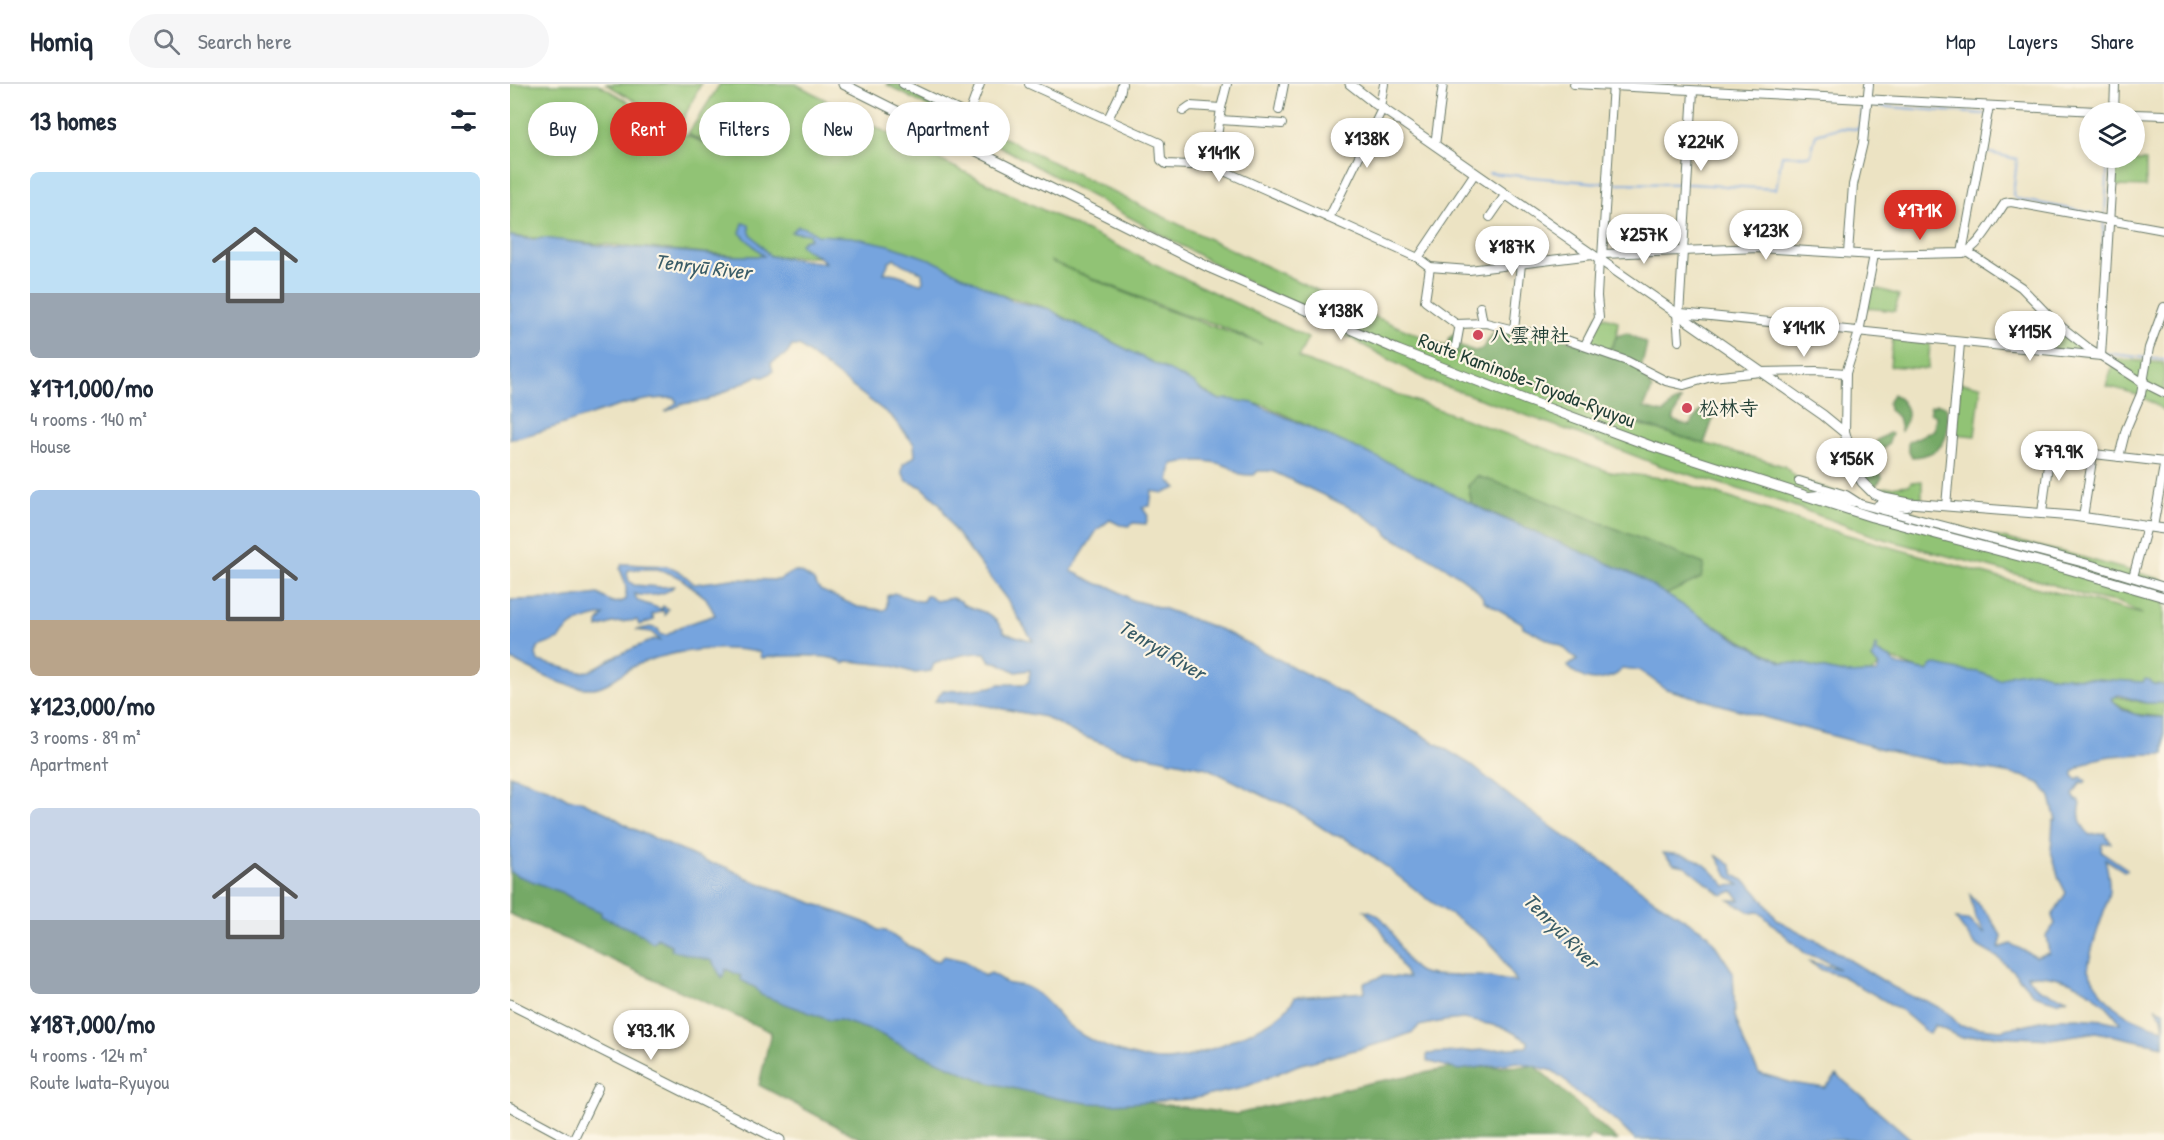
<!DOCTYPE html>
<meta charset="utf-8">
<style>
:root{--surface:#fff;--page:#f6f6f7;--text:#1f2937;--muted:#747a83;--line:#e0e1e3;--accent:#d93025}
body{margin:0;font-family:"Patrick Hand","Klee One",sans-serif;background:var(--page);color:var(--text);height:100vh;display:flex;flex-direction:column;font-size:22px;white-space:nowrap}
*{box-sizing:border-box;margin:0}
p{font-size:20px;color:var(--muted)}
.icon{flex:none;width:33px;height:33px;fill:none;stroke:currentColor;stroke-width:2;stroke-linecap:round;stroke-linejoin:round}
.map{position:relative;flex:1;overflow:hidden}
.sheet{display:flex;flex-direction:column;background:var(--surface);width:510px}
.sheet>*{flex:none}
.banner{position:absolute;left:18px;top:18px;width:570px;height:54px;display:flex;gap:12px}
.fabs{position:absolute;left:1569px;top:18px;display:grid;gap:12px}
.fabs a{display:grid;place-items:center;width:66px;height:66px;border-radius:50%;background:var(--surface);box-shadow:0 3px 9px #0003;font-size:30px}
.price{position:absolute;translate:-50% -51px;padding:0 14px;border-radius:21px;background:#fff;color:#222;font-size:20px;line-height:39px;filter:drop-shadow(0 2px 3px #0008)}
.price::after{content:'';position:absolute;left:50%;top:36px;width:18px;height:14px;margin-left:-9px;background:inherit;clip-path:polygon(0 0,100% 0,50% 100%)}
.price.active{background:var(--accent);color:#fff}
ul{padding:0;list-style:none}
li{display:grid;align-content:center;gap:12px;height:318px;padding:0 30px}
li span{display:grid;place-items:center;height:186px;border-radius:9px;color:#555}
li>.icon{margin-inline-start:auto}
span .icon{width:108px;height:108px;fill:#fffc;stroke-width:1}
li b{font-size:26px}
h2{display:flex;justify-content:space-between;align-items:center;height:72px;padding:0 30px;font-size:26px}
.pill{padding:0 21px;border-radius:27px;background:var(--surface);box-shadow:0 3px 9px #0003;font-size:21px;line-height:54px}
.pill.active{background:var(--accent);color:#fff}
header{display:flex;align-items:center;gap:36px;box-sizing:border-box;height:84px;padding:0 30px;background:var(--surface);border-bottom:2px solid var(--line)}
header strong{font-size:28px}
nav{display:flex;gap:33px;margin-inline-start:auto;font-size:21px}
.search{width:420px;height:54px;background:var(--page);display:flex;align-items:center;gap:15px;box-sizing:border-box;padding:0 21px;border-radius:33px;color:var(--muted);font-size:22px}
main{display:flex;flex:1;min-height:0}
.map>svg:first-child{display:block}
.green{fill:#91c374;stroke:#588054;stroke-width:1.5;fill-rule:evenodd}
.forest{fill:#74a966;stroke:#4a734d;stroke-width:1.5}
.water{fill:#76a4de;stroke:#4a7089;stroke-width:1.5;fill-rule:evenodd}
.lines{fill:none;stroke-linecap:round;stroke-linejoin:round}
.stream{stroke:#76a4de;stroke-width:2}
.minor-casing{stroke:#677766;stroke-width:10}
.major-casing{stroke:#677766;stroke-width:11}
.minor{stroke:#fff;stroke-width:8}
.major{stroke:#fff;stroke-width:9}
.poi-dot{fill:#d1495b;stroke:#fcf5e5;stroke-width:2}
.labels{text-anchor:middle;stroke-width:4.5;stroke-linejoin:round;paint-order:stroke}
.poi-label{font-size:20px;font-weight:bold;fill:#1f3d34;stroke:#fcf5e5;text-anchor:start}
.street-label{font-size:20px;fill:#1f3d34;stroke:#fcf5e5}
.water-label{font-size:21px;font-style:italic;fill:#395c67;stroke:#fcf5e5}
</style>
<header>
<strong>Homiq</strong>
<div class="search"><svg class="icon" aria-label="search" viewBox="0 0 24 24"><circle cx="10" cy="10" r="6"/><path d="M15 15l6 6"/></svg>Search here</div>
<nav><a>Map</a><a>Layers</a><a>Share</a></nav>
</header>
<main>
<section class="sheet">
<h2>13 homes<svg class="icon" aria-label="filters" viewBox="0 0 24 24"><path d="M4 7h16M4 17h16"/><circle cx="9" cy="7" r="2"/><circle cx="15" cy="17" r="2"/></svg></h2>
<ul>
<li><span style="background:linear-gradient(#bfe0f5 65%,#9aa5b1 0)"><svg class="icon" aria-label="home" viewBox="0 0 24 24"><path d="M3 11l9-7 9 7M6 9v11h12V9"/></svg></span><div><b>¥171,000/mo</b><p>4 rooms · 140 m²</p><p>House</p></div></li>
<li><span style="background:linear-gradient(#a9c7e8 70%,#b9a48a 0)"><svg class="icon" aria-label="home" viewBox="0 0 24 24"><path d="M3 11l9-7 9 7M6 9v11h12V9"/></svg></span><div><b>¥123,000/mo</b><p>3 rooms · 89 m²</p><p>Apartment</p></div></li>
<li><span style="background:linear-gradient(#c9d6e8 60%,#9aa5b1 0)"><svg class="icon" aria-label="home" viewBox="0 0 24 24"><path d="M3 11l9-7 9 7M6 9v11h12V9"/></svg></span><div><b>¥187,000/mo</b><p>4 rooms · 124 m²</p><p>Route Iwata-Ryuyou</p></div></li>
</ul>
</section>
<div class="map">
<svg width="1654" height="1056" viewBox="0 0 1654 1056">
<rect width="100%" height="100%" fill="#fcf5e5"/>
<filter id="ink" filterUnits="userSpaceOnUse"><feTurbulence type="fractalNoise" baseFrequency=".0167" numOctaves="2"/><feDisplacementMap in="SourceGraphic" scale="12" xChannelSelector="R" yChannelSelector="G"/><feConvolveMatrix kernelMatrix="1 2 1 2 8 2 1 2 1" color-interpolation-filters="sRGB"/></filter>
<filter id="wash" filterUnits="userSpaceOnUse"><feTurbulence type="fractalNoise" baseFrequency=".008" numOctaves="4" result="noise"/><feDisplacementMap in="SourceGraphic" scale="24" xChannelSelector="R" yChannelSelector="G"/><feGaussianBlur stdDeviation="1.35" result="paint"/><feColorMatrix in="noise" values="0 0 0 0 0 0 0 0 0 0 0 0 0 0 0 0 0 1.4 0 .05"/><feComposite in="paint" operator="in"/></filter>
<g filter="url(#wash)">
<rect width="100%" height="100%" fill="#ece3c3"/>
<!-- green -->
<g class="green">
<path d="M0,0H88L173,50L202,62L178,50L210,0H286L409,66L798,254L788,274L1100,388L1161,395L1310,443L1497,496L1632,530L1610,519L1575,512L1535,498L1367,453L1275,419L1151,382L1066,349L917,296L376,0H387C507,60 626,121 747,178C809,207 871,237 934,262V260L985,286L1064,314L1130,341L1274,382L1287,394L1338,412L1403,428L1432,440L1553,468L1654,496V601L1617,597L1490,596L1407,585L1366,568L1362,575L1369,582L1361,589L1337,590L1293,580L1272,578L1214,547L1155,511L1191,494L958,402L962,420L754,321L710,316L649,282L534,223L492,211L396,167L312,173L231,172L0,152ZM540,177L671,230L705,240L752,260L651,224Z"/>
<polygon points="96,0 191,0 169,43"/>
<polygon points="1602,76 1636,77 1636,103 1602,102"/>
<polygon points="1362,203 1389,211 1385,227 1357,224"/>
<path d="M1088,231L1108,237C1107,250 1106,261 1094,269L1077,258Z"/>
<polygon points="1544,237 1586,272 1538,267"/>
<polygon points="1383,253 1420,260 1418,285 1380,282"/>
<path d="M1594,274L1654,279V327C1635,312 1619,307 1596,302L1603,280Z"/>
<polygon points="1450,299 1471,302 1465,352 1444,350"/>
<polygon points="1412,397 1412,416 1384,414 1368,409 1370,404 1399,401 1401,398"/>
<polygon points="1603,612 1636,619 1654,619 1654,633 1624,630 1603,617"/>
</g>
<!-- forest -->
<g class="forest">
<polygon points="988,242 1050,253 1094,269 1101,264 1107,252 1117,249 1137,260 1131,285 1142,305 1134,324 1154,329 1163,319 1171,316 1163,336 1171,340 1180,341 1193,323 1203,335 1194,360 1121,337 936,265 939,254 947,248 950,262 965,267 972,265"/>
<path d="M1383,310C1399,320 1401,333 1391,347L1388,333L1379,326L1378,319Z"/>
<path d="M1428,320L1436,322C1442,353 1434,371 1402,373L1398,365V358L1424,346L1426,332L1420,329V323Z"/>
<path d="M1379,349L1382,350L1379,358L1366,374L1372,394L1362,406L1347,389C1353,377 1366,370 1367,356Z"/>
<polygon points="967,392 1006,405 1194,480 1191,494 1155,511 1116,488 962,420 958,402"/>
<polygon points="0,776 476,998 727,1030 864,998 941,984 1025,982 1107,1056 1091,1056 1081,1051 1077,1056 353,1056 249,1001 261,948 0,830"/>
</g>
<!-- water -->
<path class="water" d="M233,139L239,141L240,149L260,172L315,179C309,169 295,169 290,160L295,155H300L299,150L281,148L288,142L296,144L307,151L342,153L379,161L422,176L503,217L540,225L552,233L684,299L691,306L710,316L718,315L743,319L878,378L978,428L1127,492L1224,554L1272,578L1293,580L1337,590L1367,589L1369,582L1362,575L1365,562L1367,563L1366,568L1380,574L1387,581L1418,587L1423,580L1449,586L1468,588L1490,596L1502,590L1524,587L1543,592L1633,598L1635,595L1640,596L1643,600L1654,601V619H1636L1609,611L1601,614C1612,631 1636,634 1654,633V670C1624,671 1586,667 1563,688V692L1567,695L1571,693L1576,697L1574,699L1571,698L1563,711L1566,716H1569L1571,720C1567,732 1571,742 1580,751L1595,749L1601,759L1592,760L1591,767L1617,785V787H1614L1595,775C1598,787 1601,801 1598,813C1592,838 1581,859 1578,886C1595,921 1616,936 1654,945L1652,933L1646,924L1654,927V962L1586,948L1540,955L1472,951L1451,954L1425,941L1419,950L1391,926L1332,892L1312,886L1298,877L1329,885L1312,875L1296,870L1248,827L1240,828L1219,816H1230L1223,807L1212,811L1175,782L1164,780L1153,769C1188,771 1193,777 1216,802L1229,801L1218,792L1206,771L1221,781L1225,791L1239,800L1252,815L1267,836L1322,865L1383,903L1403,913L1417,917L1437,928L1450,942L1491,946L1535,936L1566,934L1593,936L1611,940C1589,907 1556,889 1517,891C1523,906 1544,912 1558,914L1547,918L1524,911L1501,885L1487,873L1464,860L1446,835L1458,836L1476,851L1465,833L1460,811L1479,832L1492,853L1489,864L1501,860L1526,873L1539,869L1536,852L1545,840L1542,832L1556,809L1549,795L1541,767L1543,737L1546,736L1540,713L1531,700L1512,692L1395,671L1282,641L1156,605L1129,586L1112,584C1108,591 1105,591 1097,594C1080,599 1070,594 1057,582L1067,576L1053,563L1013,543L1012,539L974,517C970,498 897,462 878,451L877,447L847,427L762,387H748L744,391C721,392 729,385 714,381C697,375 680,376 662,380L659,396L667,404L654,409L642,407L640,422L632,423L638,432L636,440L623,439L619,442L610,441L600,436L587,446L561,487L588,500L601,503L622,516L652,524L714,547L909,649L960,680L1002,714L1057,754L1097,780L1143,815L1198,850L1223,888L1225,932L1236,964L1249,989L1282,999L1315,1004L1327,991L1402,1056H1125L1107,1038L1083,1018L1066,1009L1056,997L1043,987L1008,978L949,986L917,977V970L1016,963L1018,961V957L995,944L983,941L953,935L934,937L909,942L903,948L879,957L788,981L733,1004L681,1015L603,1020L577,1019L546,1014L476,998L397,964L366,948L330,936H319L251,911L246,904L231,896V892L216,885L212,894L202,877L161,866V861L147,854L143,859L133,851L91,832V828L68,818L53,809L6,791L0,787V691L43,706L58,715L69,716L99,730L119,743L197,778L216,783L241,796L362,841L368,846L376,847L395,860L408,866L420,875L429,877L434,872L455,877L474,892L481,889C488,892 492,897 496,899C501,901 508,900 514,902C532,909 543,925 555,938C576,959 627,977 657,976C680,975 706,964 727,954C747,945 775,934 785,913L855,908L854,899L873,892L898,894L871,845L854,826C884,829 888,875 908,887C919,894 954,891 969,892C981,893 994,896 1006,898L987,866L976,855L919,816L862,772L833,753L823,751L776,720L762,716L697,684L610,666L567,650L535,633L467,620L425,617L433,606L448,607L481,603L490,600H515L519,597L520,586L506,588L489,579L480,577L475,569C455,568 442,574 424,580L421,587L405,589L380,581L337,577L334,580C323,568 267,572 251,574L249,568C208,561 169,565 131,579C114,585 100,603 82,604C54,605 24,587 0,575V516L51,515L88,510C99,516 103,522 115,516C118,504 115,497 110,485L112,480C118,479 124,481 131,481C158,482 163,479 184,500L222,495L269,496L284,487L292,489L303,496L310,506L348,523L374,526L377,524V512L384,509L408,517H413L416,512H421L426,517L442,514L451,517L452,520C474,530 480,524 495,549L523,557L498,517L442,443L430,420L412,403L397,397L392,388L393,380L405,372L404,360L382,333L289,262H282L277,270L261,279L263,287L254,293L247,292L196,317L172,320L155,328L167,318L164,314C111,312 53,346 0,355V152L23,156L33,154L108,164H130L222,172H254L230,149ZM384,174C395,185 401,181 412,189L413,197L411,199C398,196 389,188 374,189L379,178ZM127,485H148L169,493L196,514L205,531L169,543L157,551H151L148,545L140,543L126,546L141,548L151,557L144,555L108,571L80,587L70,588L28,577L26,570L28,563L50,555C59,538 76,535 94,531L88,539V544L102,539L127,536L129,541L144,536L142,531L153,526L155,531L158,525L153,522L151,525L128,517L124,510C135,513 156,512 164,502L151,503L124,501L119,497L117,489L119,486Z"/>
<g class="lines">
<!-- stream -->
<g class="stream">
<polyline points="1481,33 1476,68 1507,75 1503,111 1507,115 1581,129"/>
<polyline points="979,89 1089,99 1181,100 1266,105 1272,71 1299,72 1301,70 1306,50 1328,44 1349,45 1352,21 1475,30"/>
<polyline points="1595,132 1598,74"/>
<polyline points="1590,266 1588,264 1594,137"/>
<polyline points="1594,269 1654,276"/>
</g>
</g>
</g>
<g filter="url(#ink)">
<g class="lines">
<defs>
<g id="minor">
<polyline points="393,0 454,29 460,27 470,0"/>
<polyline points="519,0 650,59 651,76 656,80 703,82 908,174 920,183 959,186 1082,171"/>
<polyline points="1064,0 1605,28"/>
<polyline points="870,23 874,0"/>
<polyline points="769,26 774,0"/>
<polyline points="673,27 680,22 711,24"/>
<polyline points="1604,28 1605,0"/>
<polyline points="1624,30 1654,31"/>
<polyline points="598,35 610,10 612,0"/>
<polyline points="710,36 772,40"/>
<polyline points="925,61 933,0"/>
<polyline points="703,82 711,24 717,0"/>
<polyline points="980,133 996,110"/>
<polyline points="819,134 872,25"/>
<polyline points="1458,168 1511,203 1544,237 1577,263 1632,298 1654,309"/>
<polyline points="1338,169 1343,101 1353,59 1359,0"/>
<polyline points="1452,169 1479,22"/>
<path d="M1093,170L1249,164L1364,171L1452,169C1468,166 1485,133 1495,119L1501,118L1654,146"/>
<polyline points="1092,173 1103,0"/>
<polyline points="908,174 965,89"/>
<polyline points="920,183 915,217 946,240 976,239 1004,246 1045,252 1117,277 1156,297 1174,301 1201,293 1251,288 1306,287 1336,289"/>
<polyline points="970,223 973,239"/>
<polyline points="1167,229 1169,257"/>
<polyline points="1171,229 1591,272 1603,74"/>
<polyline points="1169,231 1183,7"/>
<polyline points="1004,246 1011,180"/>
<polyline points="1075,261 1089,234 1087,212 1089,175"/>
<polyline points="946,262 950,240"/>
<polyline points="1335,349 1336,289 1349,248 1364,171"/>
<polyline points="1609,373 1616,345 1631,310 1639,264 1654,223"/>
<polyline points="1289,397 1336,411 1350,420 1582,481 1654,503"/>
<polyline points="1299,412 1308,411 1344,418"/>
<polyline points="1368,421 1397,423 1399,419"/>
<polyline points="1436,422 1450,259"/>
<polyline points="1532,429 1540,365 1654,378"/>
<polyline points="1573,433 1583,370"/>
<polyline points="1643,443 1654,382"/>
<polyline points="1623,493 1637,442"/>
<polyline points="0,1023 61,1056"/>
<polyline points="63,1056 88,1004"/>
</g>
<g id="major">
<polyline points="333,0 700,184 888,266 1016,316 1141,362 1362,433 1558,485 1654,513"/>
<polyline points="840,0 863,18 1313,331 1335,349 1346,388 1352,398 1364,410 1374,414 1399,419 1563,432 1654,445"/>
<polyline points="0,920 270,1056"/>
</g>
</defs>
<!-- minor casing -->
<use href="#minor" class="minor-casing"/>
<!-- major casing -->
<use href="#major" class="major-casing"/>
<!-- minor -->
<use href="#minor" class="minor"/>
<!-- major -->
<use href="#major" class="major"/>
</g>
</g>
<!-- markers -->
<g class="poi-dot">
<circle cx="968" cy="251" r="6"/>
<circle cx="1177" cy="324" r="6"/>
</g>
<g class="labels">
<!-- poi labels -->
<g class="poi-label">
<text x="980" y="258">八雲神社</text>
<text x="1189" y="331">松林寺</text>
</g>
<!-- street labels -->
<g class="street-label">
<text transform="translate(1017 296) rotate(21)" y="7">Route Kaminobe-Toyoda-Ryuyou</text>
</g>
<!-- water labels -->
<g class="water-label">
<text transform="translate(193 183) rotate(7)" y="7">Tenryū River</text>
<text transform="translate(652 566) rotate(31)" y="7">Tenryū River</text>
<text transform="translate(1051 847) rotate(45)" y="7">Tenryū River</text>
</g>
</g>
</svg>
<div class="fabs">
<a><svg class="icon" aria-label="layers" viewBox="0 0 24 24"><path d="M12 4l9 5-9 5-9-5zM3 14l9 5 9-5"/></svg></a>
</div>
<b class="price" style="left:857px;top:85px">¥138K</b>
<b class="price" style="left:1191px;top:88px">¥224K</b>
<b class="price" style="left:709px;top:99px">¥141K</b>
<b class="price active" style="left:1410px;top:157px">¥171K</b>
<b class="price" style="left:1256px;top:177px">¥123K</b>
<b class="price" style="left:1134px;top:181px">¥257K</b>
<b class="price" style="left:1002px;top:193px">¥187K</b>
<b class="price" style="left:831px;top:257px">¥138K</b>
<b class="price" style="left:1294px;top:274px">¥141K</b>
<b class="price" style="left:1520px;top:278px">¥115K</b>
<b class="price" style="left:1549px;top:398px">¥79.9K</b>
<b class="price" style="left:1342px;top:405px">¥156K</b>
<b class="price" style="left:141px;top:977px">¥93.1K</b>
<div class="banner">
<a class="pill">Buy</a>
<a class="pill active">Rent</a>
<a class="pill">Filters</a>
<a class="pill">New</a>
<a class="pill">Apartment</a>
</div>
</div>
</main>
